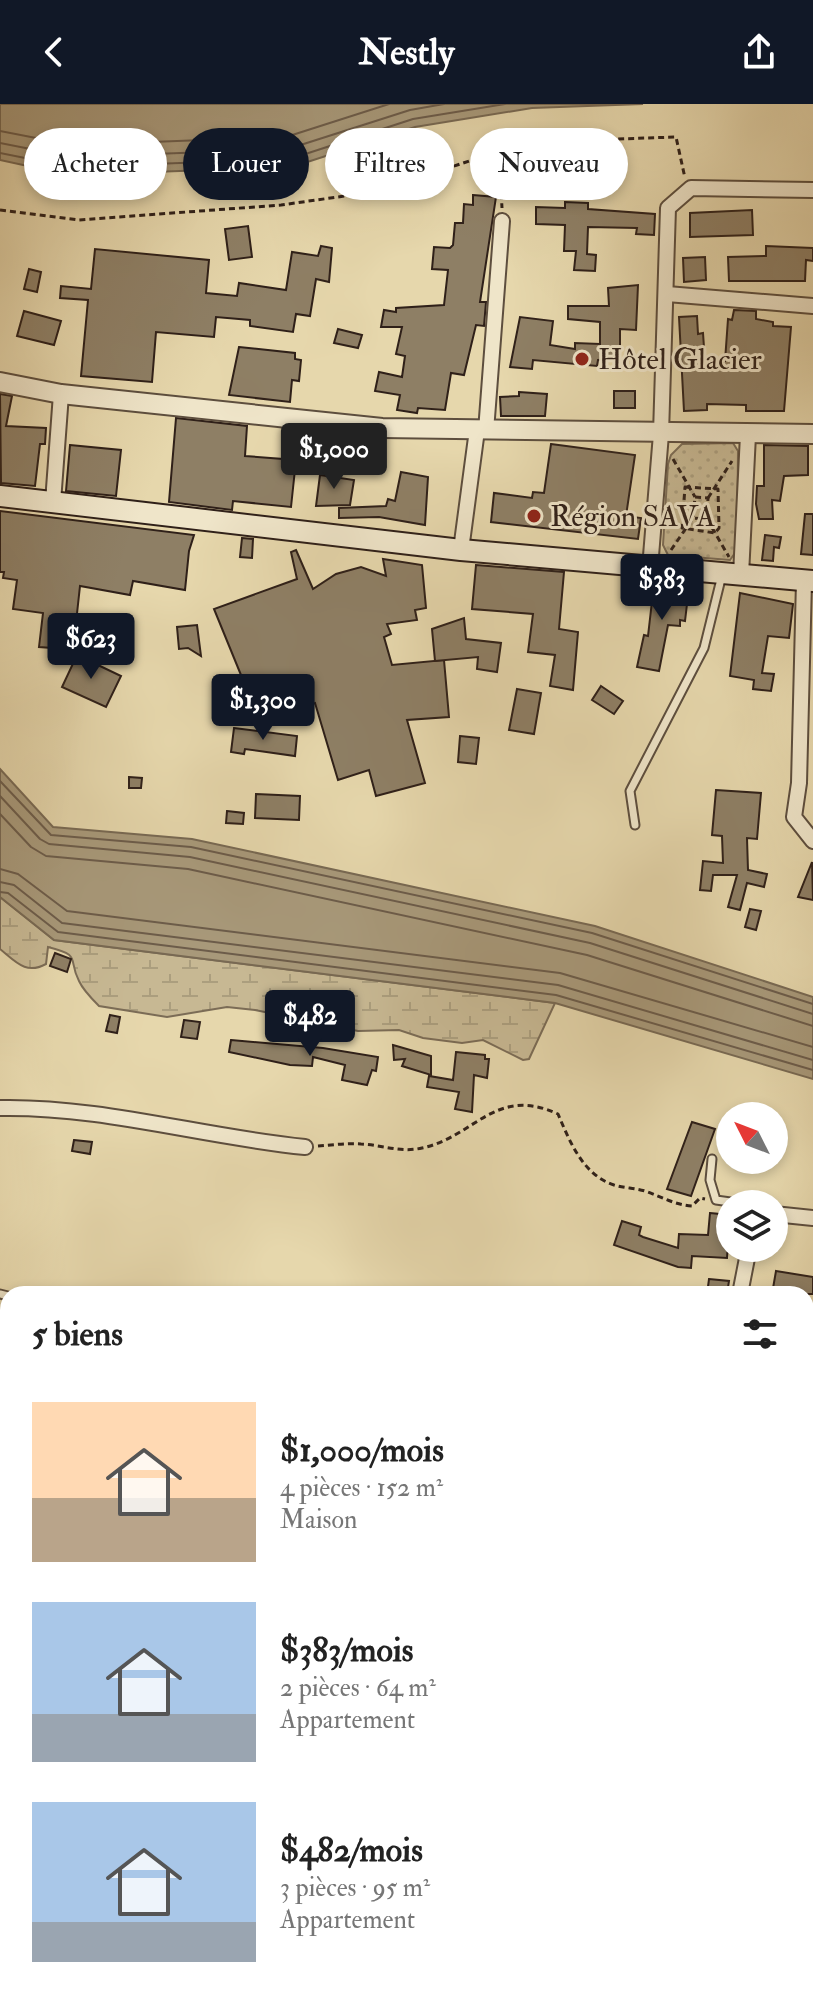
<!DOCTYPE html>
<html lang="fr">
<meta charset="utf-8">
<style>
:root{--surface:#fff;--page:#f6f6f6;--text:#222;--muted:#767676;--accent:#111827}
body{margin:0;font-family:"IM FELL Double Pica",serif;background:var(--page);color:var(--text);height:100vh;display:flex;flex-direction:column;font-size:30px;white-space:nowrap}
*{box-sizing:border-box;margin:0}
p{font-size:26px;color:var(--muted)}
.icon{flex:none;width:44px;height:44px;fill:none;stroke:currentColor;stroke-width:2;stroke-linecap:round;stroke-linejoin:round}
.map{position:relative;flex:1;overflow:hidden}
.panel{position:absolute;left:0px;top:1182px;width:814px;height:712px;display:flex;flex-direction:column;background:var(--surface);border-radius:24px 24px 0 0;box-shadow:0 4px 12px #0003}
.panel>*{flex:none}
.top-card{position:absolute;left:24px;top:24px;width:766px;height:72px;display:flex;gap:16px}
.needle{width:52px;rotate:312deg}
.fabs{position:absolute;left:716px;top:998px;display:grid;gap:16px}
.fabs a{display:grid;place-items:center;width:72px;height:72px;border-radius:50%;background:var(--surface);box-shadow:0 4px 12px #0003;font-size:40px}
.price{position:absolute;translate:-50% -68px;padding:0 18px;border-radius:8px;background:var(--accent);color:#fff;font-size:26px;line-height:52px;filter:drop-shadow(0 2px 4px #0008)}
.price::after{content:'';position:absolute;left:50%;top:48px;width:24px;height:18px;margin-left:-12px;background:inherit;clip-path:polygon(0 0,100% 0,50% 100%)}
.price.active{background:#222;color:#fff}
ul{padding:0;list-style:none}
li{display:flex;align-items:center;gap:24px;height:200px;padding:0 32px}
li span{display:grid;place-items:center;flex:none;width:224px;height:160px;border-radius:0px;color:#555}
li>.icon{margin-inline-start:auto}
span .icon{width:96px;height:96px;fill:#fffc;stroke-width:1}
li b{font-size:34px}
h2{display:flex;justify-content:space-between;align-items:center;height:96px;padding:0 32px;font-size:34px}
.pill{padding:0 28px;border-radius:36px;background:var(--surface);box-shadow:0 4px 12px #0003;font-size:28px;line-height:72px}
.pill.active{background:var(--accent);color:#fff}
header{display:flex;justify-content:space-between;align-items:center;height:104px;padding:0 32px;background:var(--accent);color:#fff;font-size:36px;font-weight:700}
.map>svg:first-child{display:block}
.wetland{fill:url(#wetland-marsh);stroke:#7b6c56;stroke-width:2}
.garden{fill:url(#garden-dots);stroke:#7b6c56;stroke-width:2}
.water{fill:#a8997a;stroke:#786953;stroke-width:2}
.lines{fill:none;stroke-linecap:round;stroke-linejoin:round}
.shore{stroke:#6c5c4a;stroke-width:2}
.building{fill:#8e7f65;stroke:#2f2019;stroke-width:2}
.service-casing{stroke:#5d4e3e;stroke-width:11}
.minor-casing{stroke:#5d4e3e;stroke-width:18}
.tertiary-casing{stroke:#5d4e3e;stroke-width:22}
.secondary-casing{stroke:#2f2019;stroke-width:24}
.path{stroke:#2f2019;stroke-width:3;stroke-dasharray:6 4;stroke-linecap:butt}
.service{stroke:#efe5c9;stroke-width:7}
.minor{stroke:#efe5c9;stroke-width:14}
.tertiary{stroke:#efe5c9;stroke-width:18}
.secondary{stroke:#efe5c9;stroke-width:20}
.poi-dot{fill:#8f2418;stroke:#efe5c9;stroke-width:3}
.labels{text-anchor:middle;stroke-width:6;stroke-linejoin:round;paint-order:stroke}
.poi-label{font-size:30px;fill:#2f2019;stroke:#efe5c9;text-anchor:start}
</style>
<header><svg class="icon" aria-label="back" viewBox="0 0 24 24"><path d="M15 5l-7 7 7 7"/></svg>Nestly<svg class="icon" aria-label="share" viewBox="0 0 24 24"><path d="M12 15V3M7 8l5-5 5 5M5 13v7h14v-7"/></svg></header>
<div class="map">
<svg width="813" height="1894" viewBox="0 0 813 1894">
<defs>
<pattern id="wetland-marsh" width="20" height="14" patternUnits="userSpaceOnUse" patternTransform="scale(2)"><rect width="20" height="14" fill="#c7b893"/><path d="M1 5h8M5 5V1M11 12h8M15 12V8" fill="none" stroke="#ab9e7e"/></pattern>
<pattern id="garden-dots" width="8" height="8" patternUnits="userSpaceOnUse" patternTransform="scale(2)"><rect width="8" height="8" fill="#c7b893"/><path d="M2 2h.1M6 6h.1" fill="none" stroke="#ab9e7e" stroke-width="1.8" stroke-linecap="round"/></pattern>
</defs>
<rect width="100%" height="100%" fill="#e6d7ac"/>
<filter id="stains"><feTurbulence type="fractalNoise" baseFrequency=".0025" numOctaves="4"/><feColorMatrix values="0 0 0 0 .2 0 0 0 0 .09 0 0 0 0 .02 0 0 0 .5 -.17"/></filter>
<radialGradient id="worn" r=".72"><stop offset=".6" stop-color="#630" stop-opacity="0"/><stop offset="1" stop-color="#630" stop-opacity=".3"/></radialGradient>
<!-- wetland -->
<path class="wetland" d="M0,793L54,836L555,899L529,955L523,956L483,936L462,939L423,934L399,926L358,927L255,906L227,903L167,913L99,902C92,895 83,886 79,877C67,854 83,852 48,843L46,860C26,871 16,858 0,845Z"/>
<!-- garden -->
<polygon class="garden" points="733,339 738,347 737,446 730,456 668,451 663,441 668,360 671,351 682,340"/>
<!-- water -->
<g class="water">
<polygon points="0,0 643,0 532,4 415,23 292,63 69,71 0,56"/>
<polygon points="0,665 53,723 192,735 595,822 813,893 813,975 555,899 54,836 0,793"/>
<polygon points="8,1429 8,1490 0,1487 0,1431"/>
</g>
<g class="lines">
<!-- shore -->
<g class="shore">
<polyline points="0,27 72,41 286,33 389,0"/>
<polyline points="0,39 71,53 288,45 410,6 444,0"/>
<polyline points="0,49 70,63 290,55 413,15 505,0"/>
<polyline points="0,677 51,731 191,743 592,829 813,900"/>
<polyline points="0,692 40,735 49,740 190,753 590,839 813,910"/>
<polyline points="0,710 31,743 46,752 188,765 587,851 813,922"/>
<polyline points="0,765 18,770 67,807 560,869 813,943"/>
<polyline points="0,778 14,781 62,819 558,881 813,956"/>
<polyline points="0,788 8,789 58,828 556,891 813,966"/>
</g>
</g>
<!-- building -->
<g class="building">
<polygon points="473,91 496,93 480,198 486,198 484,222 476,221 464,271 451,269 445,306 418,304 417,309 397,306 400,291 375,287 379,268 402,273 405,252 396,250 402,223 381,223 384,206 396,208 396,204 444,201 448,166 432,165 434,143 450,144 453,141 455,119 463,119 464,100 473,101"/>
<polygon points="565,98 588,99 588,105 655,110 654,131 636,130 637,124 588,123 587,150 596,151 595,167 574,166 576,147 564,147 565,121 536,120 536,103 565,104"/>
<polygon points="752,106 753,131 690,133 690,109"/>
<polygon points="248,122 252,153 229,156 225,125"/>
<polygon points="321,142 332,144 329,178 316,175 310,212 296,210 293,228 250,222 250,216 216,213 214,233 156,228 152,278 81,272 88,196 60,194 61,182 91,185 95,145 209,156 206,189 237,192 239,179 286,186 292,148 318,152"/>
<polygon points="766,142 813,144 813,157 806,156 805,177 729,177 728,153 766,152"/>
<polygon points="705,153 706,176 684,178 683,154"/>
<polygon points="29,165 41,168 37,188 24,185"/>
<polygon points="638,181 636,226 620,225 620,250 613,250 613,255 598,256 597,262 533,256 532,265 510,263 520,213 553,217 550,241 575,245 575,239 600,240 600,218 568,215 568,202 609,202 608,184"/>
<polygon points="734,206 756,207 756,215 773,218 773,222 791,223 784,307 746,307 746,301 707,300 707,306 684,307 679,213 697,212 698,230 703,229 705,258 725,257 728,215 732,216"/>
<polygon points="24,207 61,217 54,241 17,232"/>
<polygon points="338,225 362,231 358,244 334,239"/>
<polygon points="239,243 295,249 295,255 301,256 299,277 292,276 290,298 229,291"/>
<rect x="614" y="287" width="21" height="17"/>
<polygon points="519,288 547,290 545,312 501,312 500,293 519,292"/>
<polygon points="0,290 12,292 6,322 46,324 45,340 40,340 35,382 1,379"/>
<polygon points="176,314 247,322 245,352 296,356 291,403 233,397 232,406 169,398"/>
<polygon points="551,340 635,351 626,412 641,414 638,435 491,418 494,389 532,394 533,388 544,389"/>
<polygon points="70,341 121,346 116,392 66,387"/>
<polygon points="764,341 808,342 808,371 784,372 780,397 772,396 773,415 759,415 756,400 757,382 764,382"/>
<polygon points="401,368 428,373 425,421 379,413 339,414 339,404 386,402 388,395 395,397"/>
<polygon points="320,371 354,376 350,401 316,402"/>
<polygon points="0,407 194,431 189,447 185,486 133,477 130,491 80,482 74,537 53,535 52,544 39,543 43,509 13,505 17,476 3,474 4,468 0,468"/>
<polygon points="805,410 813,410 813,451 801,450"/>
<polygon points="765,431 781,433 779,444 774,443 773,457 762,456"/>
<polygon points="242,434 253,435 252,454 240,453"/>
<polygon points="296,446 313,485 336,470 361,463 386,472 383,455 422,461 426,504 415,506 417,516 387,520 391,530 384,533 392,561 444,556 449,613 407,616 425,679 376,692 369,666 338,676 315,599 261,620 214,505 297,475 291,448"/>
<polygon points="476,461 564,468 559,525 578,528 573,586 550,582 555,551 528,548 533,510 472,505"/>
<polygon points="654,480 689,483 685,517 680,516 680,522 668,521 659,567 637,563 644,531 648,532"/>
<polygon points="740,489 793,500 789,534 768,532 762,569 774,570 771,587 753,585 754,576 730,572"/>
<polygon points="464,514 466,535 501,539 497,568 477,565 478,553 435,557 432,525"/>
<polygon points="197,521 201,552 188,544 179,545 177,523"/>
<polygon points="77,551 121,572 106,603 62,583"/>
<polygon points="601,582 623,597 614,610 592,596"/>
<polygon points="517,585 541,589 534,630 509,626"/>
<polygon points="234,624 297,632 295,652 245,645 244,650 231,648"/>
<polygon points="460,632 479,634 476,660 458,658"/>
<polygon points="129,673 142,674 141,684 129,684"/>
<polygon points="716,686 761,689 757,735 747,734 748,766 767,770 764,783 747,779 740,806 728,803 737,771 713,771 711,787 700,786 703,757 723,759 722,732 712,731"/>
<polygon points="256,690 300,692 299,716 255,714"/>
<polygon points="227,707 244,709 243,720 226,719"/>
<polygon points="812,758 813,796 798,793"/>
<polygon points="750,805 761,807 756,826 745,823"/>
<polygon points="55,849 71,855 67,868 50,862"/>
<polygon points="110,911 120,913 117,929 106,927"/>
<polygon points="184,916 200,918 197,935 181,933"/>
<polygon points="231,936 323,944 378,953 376,967 372,966 367,981 342,976 345,961 313,953 312,962 290,961 229,948"/>
<polygon points="393,941 431,952 431,971 402,962 405,955 394,956"/>
<polygon points="456,948 485,951 485,955 489,955 487,974 474,971 472,1008 455,1005 459,988 427,983 429,972 453,976"/>
<polygon points="692,1018 715,1025 691,1092 667,1085"/>
<polygon points="74,1036 92,1038 90,1050 72,1047"/>
<polygon points="710,1109 730,1111 727,1154 692,1152 691,1164 678,1163 614,1141 622,1117 641,1123 639,1131 643,1133 678,1144 679,1130 708,1131"/>
<polygon points="776,1167 813,1173 813,1190 772,1190"/>
<polygon points="709,1175 729,1177 727,1190 707,1190"/>
</g>
<g class="lines">
<defs>
<g id="service">
<polyline points="635,721 630,687 704,544 722,471"/>
<polyline points="712,1055 710,1076 716,1096 745,1100"/>
<polyline points="0,1190 8,1192"/>
</g>
<g id="minor">
<polyline points="667,190 813,202"/>
<polyline points="486,327 502,117"/>
<polyline points="53,398 61,290"/>
<polyline points="461,446 477,326"/>
<polyline points="650,464 661,330 668,104 691,84 813,86"/>
<polyline points="741,471 748,331"/>
<polyline points="804,477 799,679 794,713 813,737"/>
<path d="M0,1004C102,1002 203,1033 305,1043"/>
<polyline points="774,1110 813,1114"/>
<polyline points="740,1190 749,1144"/>
<polyline points="806,1522 813,1520"/>
<polyline points="427,1886 442,1894"/>
<polyline points="20,1894 57,1886"/>
<polyline points="401,1894 405,1886"/>
</g>
<polyline id="tertiary" points="0,278 61,290 382,324 813,330"/>
<polyline id="secondary" points="0,392 461,446 813,477"/>
</defs>
<!-- service casing -->
<use href="#service" class="service-casing"/>
<!-- minor casing -->
<use href="#minor" class="minor-casing"/>
<!-- tertiary casing -->
<use href="#tertiary" class="tertiary-casing"/>
<!-- secondary casing -->
<use href="#secondary" class="secondary-casing"/>
<!-- path -->
<g class="path">
<polyline points="499,47 561,37 676,33 685,74"/>
<polyline points="0,106 79,116 281,101 380,87 499,47 502,104"/>
<polyline points="673,355 695,393"/>
<polygon points="685,383 718,385 719,424 715,429 682,424"/>
<polyline points="708,394 732,357"/>
<polyline points="707,415 729,453"/>
<polyline points="671,446 693,414 695,393 708,394 707,415 693,414"/>
<path d="M318,1042C332,1041 347,1039 361,1040C382,1041 401,1049 422,1044C475,1033 495,981 558,1010C570,1038 583,1071 614,1081C624,1084 635,1084 645,1087C662,1093 675,1101 692,1102L700,1094L705,1095"/>
<polyline points="0,1521 4,1519 8,1525"/>
<polyline points="0,1646 8,1642"/>
<polyline points="0,1719 8,1716"/>
<polyline points="0,1804 8,1799"/>
<polyline points="79,1886 81,1894"/>
<polyline points="686,1894 695,1886"/>
</g>
<!-- service -->
<use href="#service" class="service"/>
<!-- minor -->
<use href="#minor" class="minor"/>
<!-- tertiary -->
<use href="#tertiary" class="tertiary"/>
<!-- secondary -->
<use href="#secondary" class="secondary"/>
</g>
<!-- markers -->
<g class="poi-dot">
<circle cx="582" cy="255" r="8"/>
<circle cx="534" cy="412" r="8"/>
</g>
<g class="labels">
<!-- poi labels -->
<g class="poi-label">
<text x="598" y="265">Hôtel Glacier</text>
<text x="550" y="422">Région SAVA</text>
</g>
</g>
<rect width="100%" height="100%" filter="url(#stains)"/>
<rect width="100%" height="100%" fill="url(#worn)"/>
</svg>
<div class="fabs">
<a><svg class="needle" viewBox="-14 -14 28 28"><path d="M0-13l5 13h-10z" fill="#e53935"/><path d="M0 13l5-13h-10z" fill="#767676"/></svg></a>
<a><svg class="icon" aria-label="layers" viewBox="0 0 24 24"><path d="M12 4l9 5-9 5-9-5zM3 14l9 5 9-5"/></svg></a>
</div>
<b class="price active" style="left:334px;top:387px">$1,000</b>
<b class="price" style="left:662px;top:518px">$383</b>
<b class="price" style="left:91px;top:577px">$623</b>
<b class="price" style="left:263px;top:638px">$1,300</b>
<b class="price" style="left:310px;top:954px">$482</b>
<div class="top-card">
<a class="pill">Acheter</a>
<a class="pill active">Louer</a>
<a class="pill">Filtres</a>
<a class="pill">Nouveau</a>
</div>
<section class="panel">
<h2>5 biens<svg class="icon" aria-label="filters" viewBox="0 0 24 24"><path d="M4 7h16M4 17h16"/><circle cx="9" cy="7" r="2"/><circle cx="15" cy="17" r="2"/></svg></h2>
<ul>
<li><span style="background:linear-gradient(#ffd9b3 60%,#b9a48a 0)"><svg class="icon" aria-label="home" viewBox="0 0 24 24"><path d="M3 11l9-7 9 7M6 9v11h12V9"/></svg></span><div><b>$1,000/mois</b><p>4 pièces · 152 m²</p><p>Maison</p></div></li>
<li><span style="background:linear-gradient(#a9c7e8 70%,#9aa5b1 0)"><svg class="icon" aria-label="home" viewBox="0 0 24 24"><path d="M3 11l9-7 9 7M6 9v11h12V9"/></svg></span><div><b>$383/mois</b><p>2 pièces · 64 m²</p><p>Appartement</p></div></li>
<li><span style="background:linear-gradient(#a9c7e8 75%,#9aa5b1 0)"><svg class="icon" aria-label="home" viewBox="0 0 24 24"><path d="M3 11l9-7 9 7M6 9v11h12V9"/></svg></span><div><b>$482/mois</b><p>3 pièces · 95 m²</p><p>Appartement</p></div></li>
</ul>
</section>
</div>
